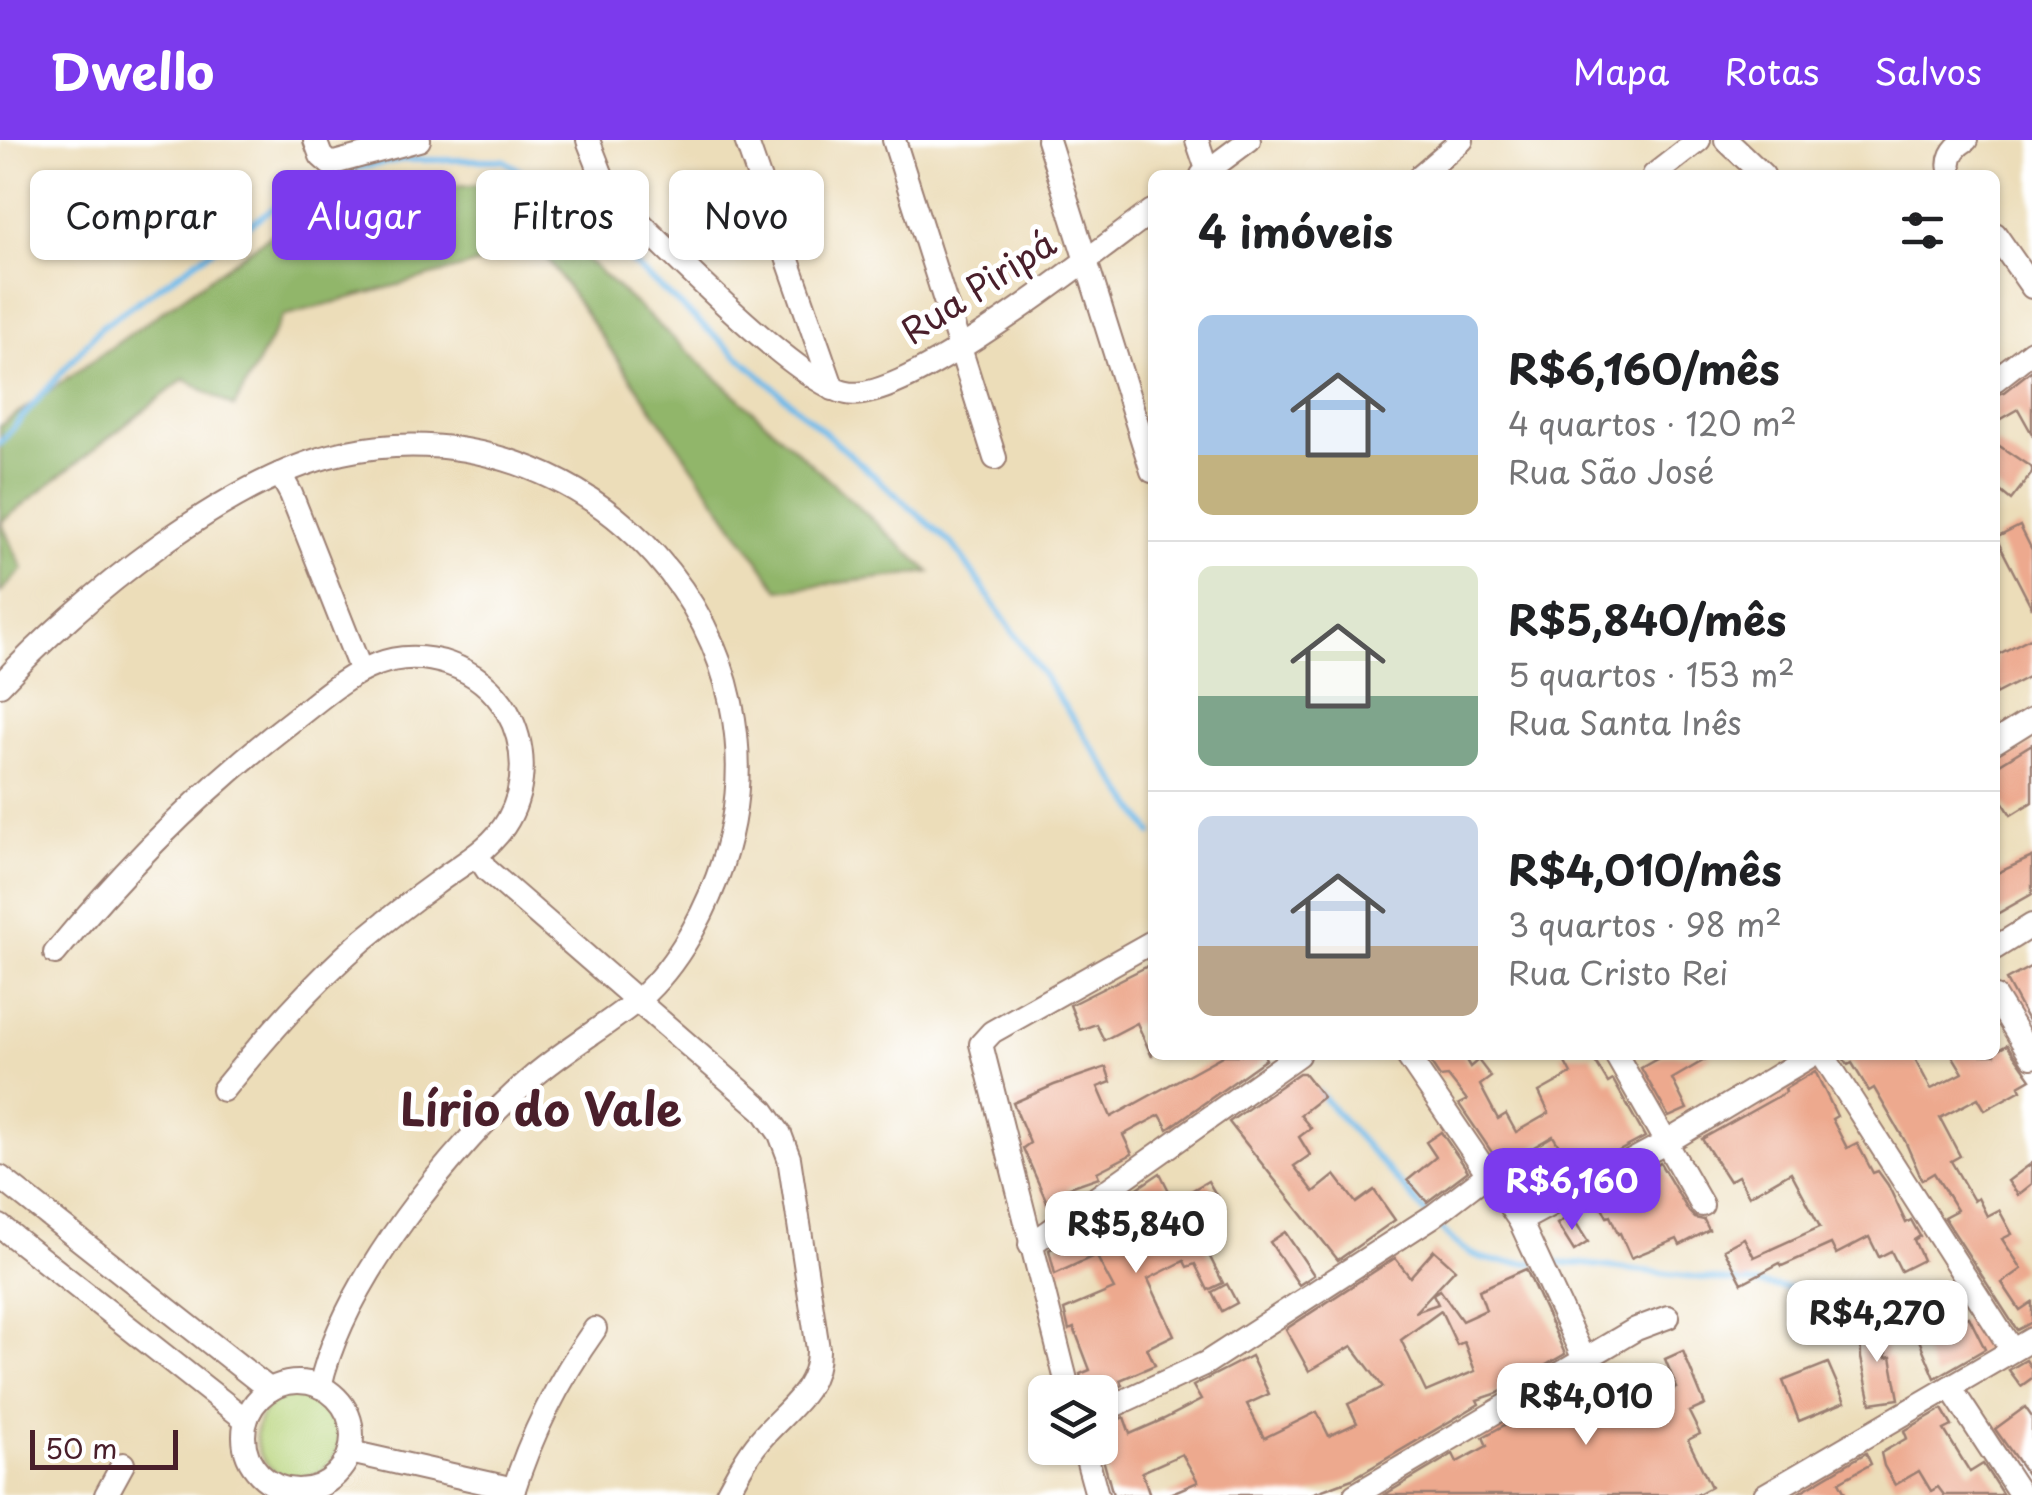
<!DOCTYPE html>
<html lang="pt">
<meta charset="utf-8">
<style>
:root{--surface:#fff;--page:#f6f6f6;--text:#202124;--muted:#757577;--line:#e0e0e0;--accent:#7c3aed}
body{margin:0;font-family:"Playpen Sans",sans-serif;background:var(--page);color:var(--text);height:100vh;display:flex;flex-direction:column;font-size:38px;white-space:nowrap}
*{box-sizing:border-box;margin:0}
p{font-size:32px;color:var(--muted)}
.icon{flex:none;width:55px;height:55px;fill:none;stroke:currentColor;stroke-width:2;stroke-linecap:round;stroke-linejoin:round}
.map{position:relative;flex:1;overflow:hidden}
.panel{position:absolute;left:1148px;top:30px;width:852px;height:890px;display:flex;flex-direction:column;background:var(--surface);border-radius:15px;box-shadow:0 2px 8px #0004}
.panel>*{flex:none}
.hud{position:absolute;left:30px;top:30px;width:950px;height:90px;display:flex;gap:20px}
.fabs{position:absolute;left:1028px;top:1235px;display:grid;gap:20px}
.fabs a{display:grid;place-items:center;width:90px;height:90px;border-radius:15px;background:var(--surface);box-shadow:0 2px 8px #0004;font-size:50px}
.scale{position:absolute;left:30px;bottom:25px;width:148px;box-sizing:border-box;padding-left:10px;border:5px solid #4a1f2b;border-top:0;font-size:28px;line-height:35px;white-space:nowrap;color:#4a1f2b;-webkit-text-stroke:8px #fff;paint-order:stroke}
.price{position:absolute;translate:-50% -85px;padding:0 22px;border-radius:20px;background:#fff;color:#222;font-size:32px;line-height:65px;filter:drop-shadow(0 2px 5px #0008)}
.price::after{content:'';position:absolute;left:50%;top:60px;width:30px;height:22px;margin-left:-15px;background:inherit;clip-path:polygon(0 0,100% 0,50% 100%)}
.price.selected{background:var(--accent);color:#fff}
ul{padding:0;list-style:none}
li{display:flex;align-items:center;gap:30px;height:250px;padding:0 50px}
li+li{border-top:2px solid var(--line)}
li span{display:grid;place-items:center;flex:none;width:280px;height:200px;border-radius:15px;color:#555}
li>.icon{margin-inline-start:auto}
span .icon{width:120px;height:120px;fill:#fffc;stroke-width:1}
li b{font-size:42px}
h2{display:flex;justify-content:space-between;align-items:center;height:120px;padding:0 50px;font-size:42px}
.chip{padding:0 35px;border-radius:15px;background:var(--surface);box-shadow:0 2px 8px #0004;font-size:35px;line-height:90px}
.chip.selected{background:var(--accent);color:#fff}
header{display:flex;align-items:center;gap:60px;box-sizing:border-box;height:140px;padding:0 50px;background:var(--accent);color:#fff}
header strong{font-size:48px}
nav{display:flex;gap:55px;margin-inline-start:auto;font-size:35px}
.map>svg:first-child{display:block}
.green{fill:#b7d47b;stroke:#807a53;stroke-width:2.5}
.forest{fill:#91b66b;stroke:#6e6a4b;stroke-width:2.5}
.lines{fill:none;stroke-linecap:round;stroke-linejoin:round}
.stream{stroke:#70bae9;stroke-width:6}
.building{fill:#eda98e;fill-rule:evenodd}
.street-casing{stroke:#9b7e72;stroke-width:26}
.street{stroke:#fff;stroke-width:22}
.labels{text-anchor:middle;stroke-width:10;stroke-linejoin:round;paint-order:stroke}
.street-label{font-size:35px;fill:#4a1f2b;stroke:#fff}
.district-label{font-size:45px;font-weight:bold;fill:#4a1f2b;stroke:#fff}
</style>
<header>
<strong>Dwello</strong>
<nav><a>Mapa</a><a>Rotas</a><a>Salvos</a></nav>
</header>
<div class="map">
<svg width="2032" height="1355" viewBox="0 0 2032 1355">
<rect width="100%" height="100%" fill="#fff"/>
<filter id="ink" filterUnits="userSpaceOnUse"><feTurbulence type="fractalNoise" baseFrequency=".01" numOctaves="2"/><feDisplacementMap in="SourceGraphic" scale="20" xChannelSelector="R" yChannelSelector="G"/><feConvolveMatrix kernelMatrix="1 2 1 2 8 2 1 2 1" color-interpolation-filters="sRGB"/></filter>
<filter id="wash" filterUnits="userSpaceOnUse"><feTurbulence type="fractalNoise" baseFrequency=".0048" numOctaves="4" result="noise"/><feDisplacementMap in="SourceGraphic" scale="40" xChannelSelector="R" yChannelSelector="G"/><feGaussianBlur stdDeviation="2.25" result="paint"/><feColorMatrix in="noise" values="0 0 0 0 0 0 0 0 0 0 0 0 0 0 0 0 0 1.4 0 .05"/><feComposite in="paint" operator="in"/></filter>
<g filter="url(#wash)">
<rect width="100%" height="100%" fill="#ecddb9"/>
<!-- green -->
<circle class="green" cx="298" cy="1296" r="42"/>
<!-- forest -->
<polygon class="forest" points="494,43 564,99 930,432 779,450 539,107 283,176 234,267 184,239 1,382 23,429 0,453 0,286 326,56"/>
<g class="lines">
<!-- stream -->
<g class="stream">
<polyline points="353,29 400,20 503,20 541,43 954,406 1152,693"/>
<polyline points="0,303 101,187 321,35 331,33"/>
<polyline points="1318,952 1426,1073"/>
<path d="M1435,1082C1467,1119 1484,1123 1533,1123"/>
<polyline points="1545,1123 1584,1124 1942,1166"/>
</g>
</g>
<g id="blocks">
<!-- building -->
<g class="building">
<polygon points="2032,230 2032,294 2018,269 1995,282 1995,255 2004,252"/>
<polygon points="1995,303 2032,328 2032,333 2011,360 1995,347"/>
<polygon points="2020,386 2032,410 2032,468 1996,398"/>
<polygon points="2032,497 2032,535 1995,554 1995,516"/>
<polygon points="2032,604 2032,662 2011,675 1995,650 1995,627"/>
<polygon points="2032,717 2032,754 1995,775 1995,734"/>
<polygon points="1152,824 1152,917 1137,883 1104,900 1096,884 1080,890 1070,865"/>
<polygon points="2032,826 2032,888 2006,840"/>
<polygon points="2007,905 2031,939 2019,946 2021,950 1985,970 1978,958 1940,978 1960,1016 1951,1021 1974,1061 1978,1058 1987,1076 1999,1070 2012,1094 2002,1099 2022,1129 2002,1143 2020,1170 2032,1162 2032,1182 2017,1190 1944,1077 1957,1070 1934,1033 1922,1040 1905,1001 1874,948 1869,951 1852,923 1848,925 1841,915 1913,915 1931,949 1963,933 1952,915 1995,915 1995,912"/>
<polygon points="1224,915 1264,915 1266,919 1168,989 1160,975 1123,995 1132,1014 1097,1032 1099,1037 1067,1048 1071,1057 1049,1067 1023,1008 1030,1003 1013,963 1054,945 1106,927 1111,942 1098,947 1111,977"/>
<polygon points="1433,915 1463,915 1470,927 1478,920 1491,937 1480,945 1498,979 1506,974 1516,992 1549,973 1539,952 1571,934 1561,915 1591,915 1608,943 1613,940 1645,997 1576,1034 1553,996 1515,1018 1538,1054 1525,1061 1459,964 1467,960 1448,936 1440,937 1428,919"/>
<polygon points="1664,915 1713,915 1672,939 1687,969 1669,977 1641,928"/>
<polygon points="1815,931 1837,976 1832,979 1847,1008 1857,1003 1873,1033 1878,1031 1888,1045 1906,1083 1911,1080 1920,1096 1914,1100 1923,1120 1901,1131 1891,1111 1879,1117 1869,1097 1836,1114 1831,1104 1782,1126 1780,1123 1742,1143 1724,1109 1744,1098 1754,1117 1820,1087 1791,1032 1749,1056 1738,1036 1729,1041 1702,999 1786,952 1785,949"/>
<polygon points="1299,933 1304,933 1323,957 1300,975 1311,988 1299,997 1310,1015 1294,1026 1314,1052 1335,1035 1356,1063 1374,1050 1395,1080 1338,1120 1229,982"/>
<polygon points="1441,992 1468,1031 1427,1062 1408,1040 1436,1017 1426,1002"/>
<polygon points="1660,1023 1689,1072 1695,1078 1704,1080 1709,1090 1680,1105 1677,1099 1631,1118 1620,1093 1618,1094 1610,1076 1607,1077 1598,1059"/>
<polygon points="2032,1023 2032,1044 2018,1055 2008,1041"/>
<polygon points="1160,1033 1174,1061 1208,1041 1225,1070 1205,1082 1212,1099 1203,1103 1223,1143 1208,1150 1195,1124 1187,1127 1184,1121 1148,1139 1174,1195 1147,1208 1155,1225 1120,1240 1122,1245 1100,1255 1100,1252 1084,1252 1080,1234 1090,1230 1074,1188 1069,1190 1064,1170 1114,1149 1096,1115 1055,1134 1049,1110 1131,1065 1126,1056"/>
<polygon points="1571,1075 1588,1102 1574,1111 1557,1084"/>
<polygon points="1285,1092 1314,1135 1299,1145 1270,1102"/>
<path d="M1434,1110L1455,1129L1415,1172L1438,1164L1433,1154L1440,1150L1462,1181L1486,1170L1479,1150L1526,1129L1565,1214L1498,1253L1477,1260L1479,1264L1352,1339L1309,1355H1167L1198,1342L1182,1314L1142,1332L1150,1355H1113L1100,1308L1111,1304L1104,1286L1124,1277L1130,1294L1164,1279L1201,1260L1193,1246L1251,1216L1269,1254L1247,1264L1264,1298L1317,1272L1329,1296L1357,1283L1348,1264L1383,1247L1352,1206L1309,1231L1286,1189L1395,1118L1410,1137ZM1441,1171L1457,1205L1464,1202L1475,1231L1426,1252L1401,1200Z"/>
<polygon points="1227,1144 1237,1163 1222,1171 1212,1152"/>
<polygon points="1922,1168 1933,1195 1969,1177 1985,1209 1935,1238 1908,1174"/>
<polygon points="1885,1185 1886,1218 1891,1217 1899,1259 1871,1263 1861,1218 1860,1186"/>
<polygon points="1683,1211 1705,1265 1689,1272 1700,1294 1688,1300 1711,1347 1696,1355 1384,1355 1453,1314 1457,1322 1487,1306 1483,1297 1530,1271 1534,1279 1637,1233 1649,1260 1677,1248 1665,1219"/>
<polygon points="2026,1220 2032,1229 2032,1238 2021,1246 2009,1230"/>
<polygon points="1828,1223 1845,1262 1799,1281 1783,1241"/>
<polygon points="2025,1267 2032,1277 2032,1341 1995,1289"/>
<polygon points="1942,1269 1952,1286 1944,1290 1970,1332 1983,1324 2003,1355 1944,1355 1938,1347 1931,1351 1919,1331 1895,1345 1884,1326 1881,1313 1907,1298 1904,1291"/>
<polygon points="1866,1313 1871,1324 1839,1342 1846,1355 1795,1355"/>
</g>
</g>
</g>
<g filter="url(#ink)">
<use href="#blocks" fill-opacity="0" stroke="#9b7e72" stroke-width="2.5"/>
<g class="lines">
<defs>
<g id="street">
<polyline points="315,0 321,16 330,24 419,0"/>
<path d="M588,0L604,41L624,67C667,108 797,243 847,253C904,266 1100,109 1152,71"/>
<polyline points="746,0 833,249"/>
<polyline points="894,0 995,318"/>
<polyline points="1048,0 1152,331"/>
<polyline points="1197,0 1209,35"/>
<polyline points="1726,0 1763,35"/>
<polyline points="1202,35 1249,0"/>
<polyline points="1421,35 1462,0"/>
<polyline points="1654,35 1699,0"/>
<path d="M1952,35C1945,20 1953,8 1966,0"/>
<polyline points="1995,94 2032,147"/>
<polyline points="1995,240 2032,211"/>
<polyline points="280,334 291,354 361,531"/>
<path d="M0,545C79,460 228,338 342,313C588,260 807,498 717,738C700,783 672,833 634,863C602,888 566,909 534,936C453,1005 343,1142 320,1247"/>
<polyline points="1995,602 2032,579"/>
<path d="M477,715L487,730L763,970L780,994L789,1018L818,1209C819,1252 785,1270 760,1300C746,1317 736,1336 726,1355"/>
<polyline points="1995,808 2032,785"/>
<path d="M55,813C126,727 204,648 293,580C318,561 345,536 375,525C423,506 481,526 507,571C526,604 527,646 508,680C491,710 461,724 435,744C410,762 386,781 363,800C311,845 266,897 223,950"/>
<polyline points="1995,857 2032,917"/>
<polyline points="1407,915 1520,1081 1585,1221"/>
<polyline points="1616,915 1702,1065"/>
<polyline points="1823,915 2012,1210"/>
<polyline points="0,1037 270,1250"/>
<polyline points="1520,1081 1667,1002 1812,915"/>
<polyline points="0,1086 246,1280"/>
<polyline points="1030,1105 1298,915"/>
<circle cx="298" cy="1296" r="54"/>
<polyline points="1950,1247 2021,1355"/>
<polyline points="1069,1252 981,904 992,892 1152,802"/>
<polyline points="1100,1272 1206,1223 1433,1076 1488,1034"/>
<polyline points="1084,1308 1097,1355"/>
<polyline points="350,1312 514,1349"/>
<polyline points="106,1355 123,1324"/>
<path d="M512,1355C531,1294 558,1241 595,1189"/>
<polyline points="1355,1355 1636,1189 1668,1177"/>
<polyline points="1765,1355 2032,1199"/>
</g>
</defs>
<!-- street casing -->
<use href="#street" class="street-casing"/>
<!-- street -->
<use href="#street" class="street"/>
</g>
</g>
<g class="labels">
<!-- street labels -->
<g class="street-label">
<text transform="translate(979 148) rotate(-33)" y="12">Rua Piripá</text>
</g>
<!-- district labels -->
<g class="district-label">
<text x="541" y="986">Lírio do Vale</text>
</g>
</g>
</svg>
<div class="fabs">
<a><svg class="icon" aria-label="layers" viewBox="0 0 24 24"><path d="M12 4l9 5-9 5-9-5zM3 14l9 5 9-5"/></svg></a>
</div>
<div class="scale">50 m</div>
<b class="price selected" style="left:1572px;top:1093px">R$6,160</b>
<b class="price" style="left:1136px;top:1136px">R$5,840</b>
<b class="price" style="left:1877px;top:1225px">R$4,270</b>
<b class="price" style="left:1586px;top:1308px">R$4,010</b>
<div class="hud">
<a class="chip">Comprar</a>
<a class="chip selected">Alugar</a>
<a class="chip">Filtros</a>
<a class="chip">Novo</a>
</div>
<section class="panel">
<h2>4 imóveis<svg class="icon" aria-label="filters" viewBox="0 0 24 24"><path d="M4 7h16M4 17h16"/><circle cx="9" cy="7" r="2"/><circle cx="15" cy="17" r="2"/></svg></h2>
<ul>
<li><span style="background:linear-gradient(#a9c7e8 70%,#c2b280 0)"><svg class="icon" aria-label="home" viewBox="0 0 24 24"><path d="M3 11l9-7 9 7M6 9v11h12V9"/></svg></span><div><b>R$6,160/mês</b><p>4 quartos · 120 m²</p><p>Rua São José</p></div></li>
<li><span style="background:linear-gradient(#dfe7d0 65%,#7fa58c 0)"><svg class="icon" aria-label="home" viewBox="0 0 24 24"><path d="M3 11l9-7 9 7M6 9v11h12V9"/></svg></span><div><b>R$5,840/mês</b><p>5 quartos · 153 m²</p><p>Rua Santa Inês</p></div></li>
<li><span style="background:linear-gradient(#c9d6e8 65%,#b9a48a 0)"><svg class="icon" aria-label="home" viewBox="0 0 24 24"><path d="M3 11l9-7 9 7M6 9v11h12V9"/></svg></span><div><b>R$4,010/mês</b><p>3 quartos · 98 m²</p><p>Rua Cristo Rei</p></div></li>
</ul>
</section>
</div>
